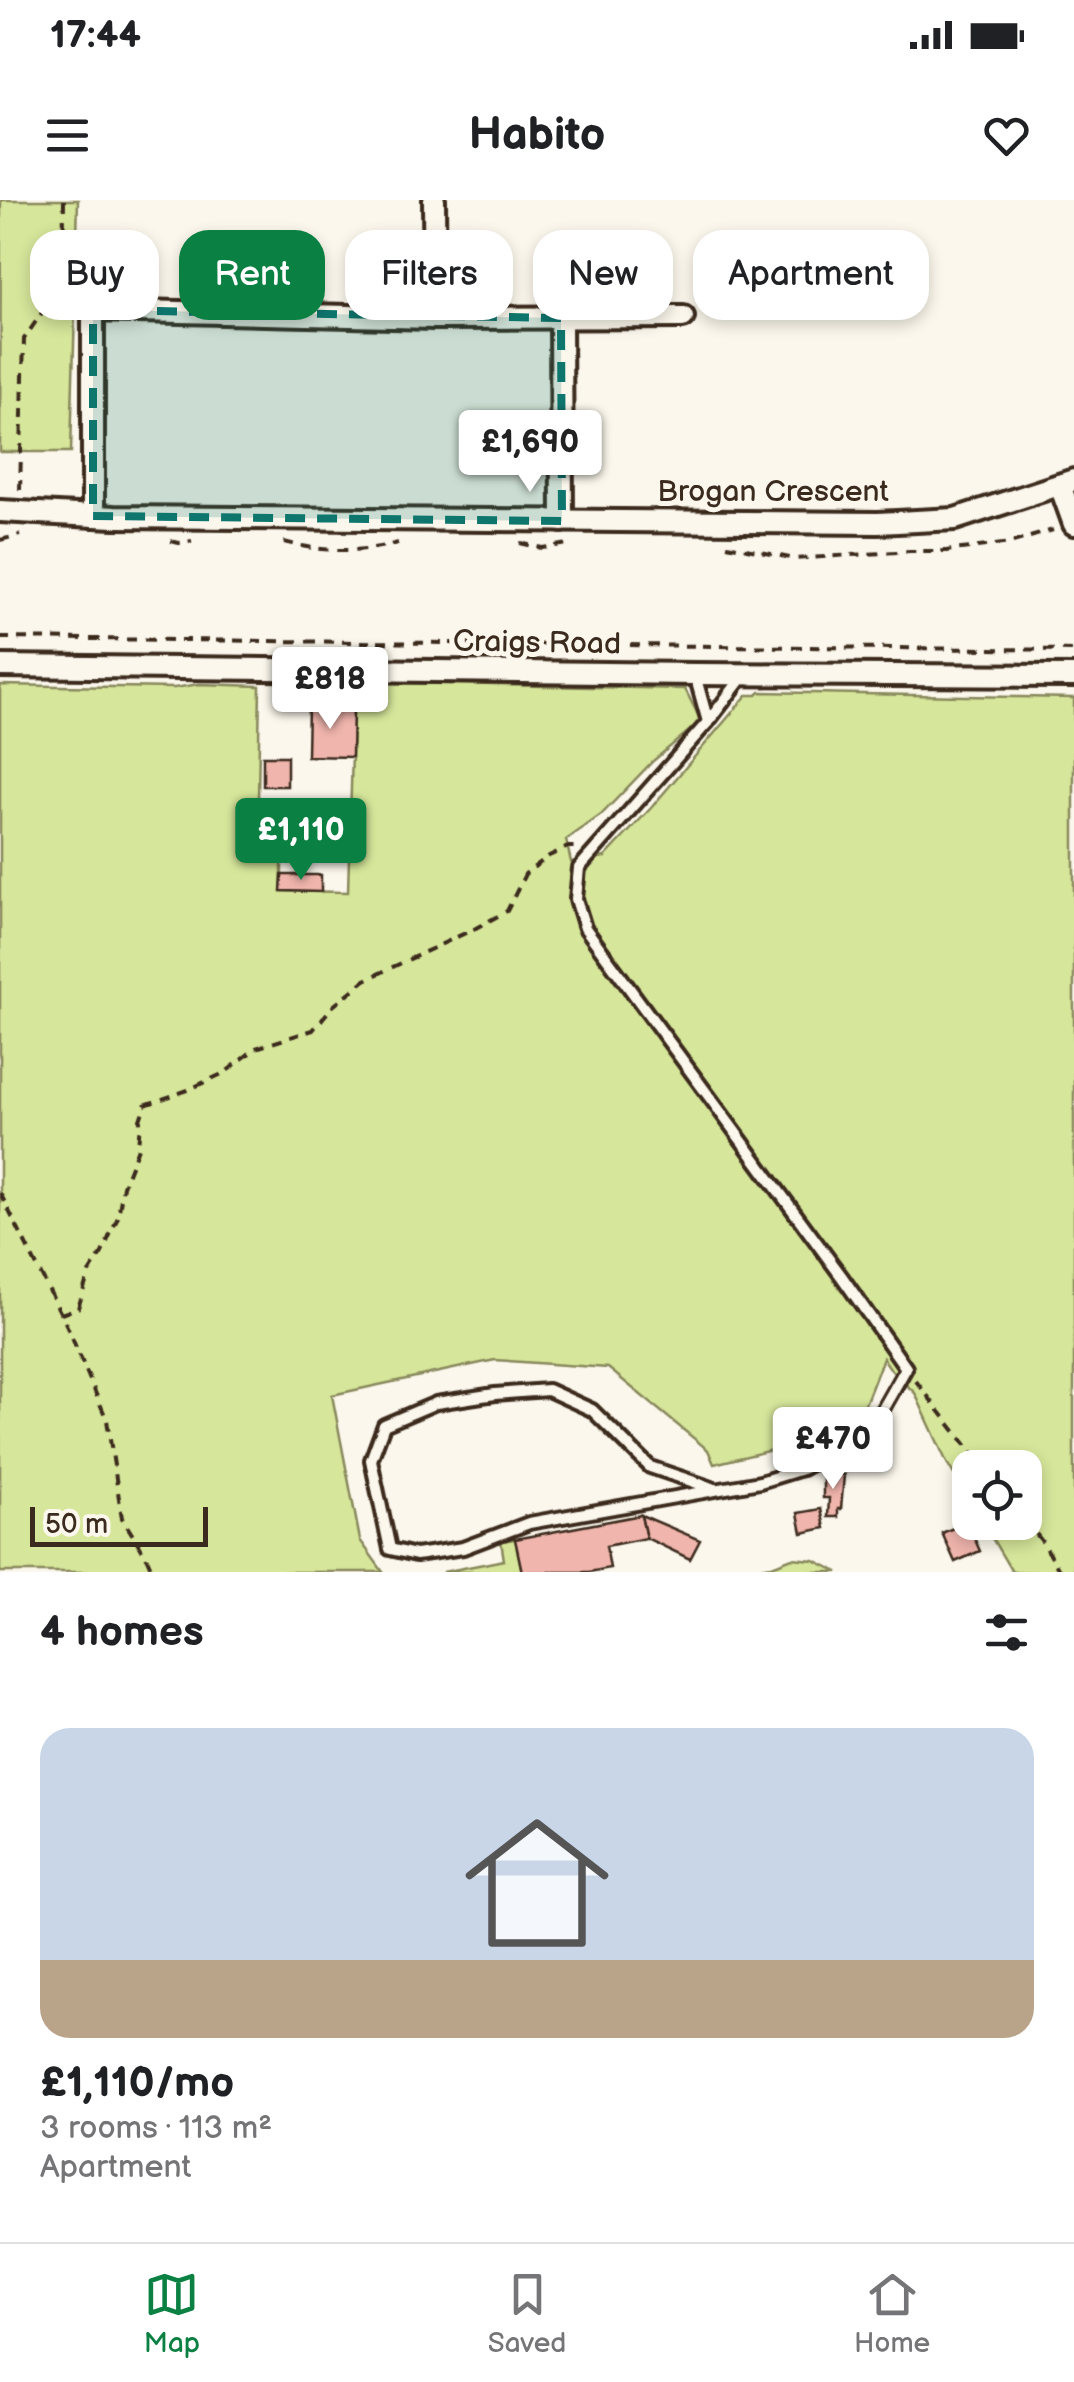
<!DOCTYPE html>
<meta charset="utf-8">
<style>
:root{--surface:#fff;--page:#f2f2f2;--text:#202124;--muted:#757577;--line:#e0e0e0;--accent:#0b8043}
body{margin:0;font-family:"Balsamiq Sans",sans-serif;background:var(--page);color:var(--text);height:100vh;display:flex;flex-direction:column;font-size:38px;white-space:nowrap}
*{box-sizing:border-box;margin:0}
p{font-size:32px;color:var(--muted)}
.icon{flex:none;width:55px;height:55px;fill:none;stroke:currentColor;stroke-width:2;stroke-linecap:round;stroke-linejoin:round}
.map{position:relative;height:1372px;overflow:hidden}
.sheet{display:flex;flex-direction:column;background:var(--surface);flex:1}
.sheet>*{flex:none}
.top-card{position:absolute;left:30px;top:30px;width:1015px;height:90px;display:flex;gap:20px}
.buttons{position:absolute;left:952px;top:1250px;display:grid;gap:20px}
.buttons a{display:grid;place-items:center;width:90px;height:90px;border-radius:20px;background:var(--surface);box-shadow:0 5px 15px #0003;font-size:50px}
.scale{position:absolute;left:30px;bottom:25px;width:178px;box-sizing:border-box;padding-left:10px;border:5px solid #3b2a1e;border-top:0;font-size:28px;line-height:35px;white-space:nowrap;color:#3b2a1e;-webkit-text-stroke:8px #fbf7ec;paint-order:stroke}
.price{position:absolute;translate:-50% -85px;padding:0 22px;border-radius:10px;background:#fff;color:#222;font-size:32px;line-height:65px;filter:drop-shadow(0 2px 5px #0008)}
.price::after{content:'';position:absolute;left:50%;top:60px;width:30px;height:22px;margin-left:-15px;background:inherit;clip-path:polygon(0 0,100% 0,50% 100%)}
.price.selected{background:var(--accent);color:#fff}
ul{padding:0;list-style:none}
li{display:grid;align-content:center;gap:20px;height:530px;padding:0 40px}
li span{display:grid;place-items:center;height:310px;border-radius:30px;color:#555}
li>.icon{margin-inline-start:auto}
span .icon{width:180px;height:180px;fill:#fffc;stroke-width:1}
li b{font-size:42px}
h2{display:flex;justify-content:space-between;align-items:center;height:120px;padding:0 40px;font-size:42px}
.pill{padding:0 35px;border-radius:30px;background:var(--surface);box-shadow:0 5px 15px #0003;font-size:35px;line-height:90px}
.pill.selected{background:var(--accent);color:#fff}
.status{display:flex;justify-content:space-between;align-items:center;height:70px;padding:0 50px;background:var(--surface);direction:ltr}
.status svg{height:28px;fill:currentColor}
header{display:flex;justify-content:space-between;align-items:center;height:130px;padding:0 40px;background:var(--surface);font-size:45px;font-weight:800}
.dock{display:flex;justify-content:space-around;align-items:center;height:140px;border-top:2px solid var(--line);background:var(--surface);font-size:28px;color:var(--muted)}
.dock a{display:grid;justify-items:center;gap:5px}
.dock .selected{color:var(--accent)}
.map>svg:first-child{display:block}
.green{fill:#d6e69a;stroke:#88885c;stroke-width:2.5}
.building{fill:#f0b5ad;stroke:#3b2a1e;stroke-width:2.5}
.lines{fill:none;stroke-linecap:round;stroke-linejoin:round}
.lane-casing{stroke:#3b2a1e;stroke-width:18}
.street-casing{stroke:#3b2a1e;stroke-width:28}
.path{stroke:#3b2a1e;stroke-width:4;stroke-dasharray:10 8;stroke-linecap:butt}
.lane{stroke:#fbf7ec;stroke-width:10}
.street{stroke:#fbf7ec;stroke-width:20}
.marked{fill:#0f766e;fill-opacity:0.2;stroke:#0f766e;stroke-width:8;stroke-dasharray:20 12;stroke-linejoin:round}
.labels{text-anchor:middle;stroke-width:10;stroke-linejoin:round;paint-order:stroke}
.street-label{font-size:30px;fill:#3b2a1e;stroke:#fbf7ec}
</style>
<div class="status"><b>17:44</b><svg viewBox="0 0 49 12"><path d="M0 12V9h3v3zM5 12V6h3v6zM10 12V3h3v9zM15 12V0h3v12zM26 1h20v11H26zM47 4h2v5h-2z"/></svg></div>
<header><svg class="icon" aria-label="menu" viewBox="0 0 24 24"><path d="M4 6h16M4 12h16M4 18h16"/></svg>Habito<svg class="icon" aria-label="heart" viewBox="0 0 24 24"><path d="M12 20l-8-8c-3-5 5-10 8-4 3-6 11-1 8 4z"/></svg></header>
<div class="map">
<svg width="1074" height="1372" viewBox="0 0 1074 1372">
<rect width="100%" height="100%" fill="#fbf7ec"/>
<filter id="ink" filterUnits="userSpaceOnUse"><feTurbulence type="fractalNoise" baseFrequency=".01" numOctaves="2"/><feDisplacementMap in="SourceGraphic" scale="20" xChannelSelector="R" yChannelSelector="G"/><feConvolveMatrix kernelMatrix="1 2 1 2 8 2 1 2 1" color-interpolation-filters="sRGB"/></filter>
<g filter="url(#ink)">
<!-- green -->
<g class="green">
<polygon points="1,0 78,0 71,252 0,252"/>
<polygon points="354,482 685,489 701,521 653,561 601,615 566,640 571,662 605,657 651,608 747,495 757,495 760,492 1074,498 1074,1372 1012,1372 983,1323 1025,1322 1025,1268 970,1268 970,1301 947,1263 915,1193 892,1171 883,1158 860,1217 788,1246 714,1264 708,1250 608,1168 495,1160 332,1195 360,1340 383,1372 0,1372 0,485 174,488 199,484 260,486 257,653 282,654 282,691 348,692"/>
<polygon points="515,1339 522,1372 443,1372 504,1360 501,1341"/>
<polygon points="792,1358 814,1360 838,1372 721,1372 772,1366"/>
</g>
<!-- building -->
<g class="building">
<polygon points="308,506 353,507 352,557 307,556"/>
<rect x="263" y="556" width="24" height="30"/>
<polygon points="282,675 321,675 321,692 281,691"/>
<polygon points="823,1273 844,1275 841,1309 838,1309 838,1317 828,1317 829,1298 823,1298"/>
<polygon points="821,1309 825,1328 802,1333 798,1313"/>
<polygon points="641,1315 646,1338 606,1346 610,1368 589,1372 522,1372 515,1339"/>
<polygon points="641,1315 700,1340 690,1359 646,1338"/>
<polygon points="967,1322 980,1351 955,1362 942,1333"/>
</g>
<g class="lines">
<defs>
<g id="lane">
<polyline points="695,475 708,522"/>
<polyline points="715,1289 650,1267 592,1210 548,1190 495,1194 436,1203 384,1225 371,1260 390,1349 416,1355 463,1348 529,1323 760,1282 802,1269 840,1248 876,1221 906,1168 842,1077 585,728 576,699 579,668 708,522 744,475"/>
</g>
<g id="street">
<polyline points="434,0 435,118"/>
<polyline points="561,118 562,321"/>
<polyline points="1060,285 1074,324"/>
<polyline points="0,311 114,317 878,323 955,319 1074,280"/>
<polyline points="93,316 93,110 435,118 683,117"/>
<polyline points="0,466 695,474 1074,476"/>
</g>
</defs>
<!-- lane casing -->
<use href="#lane" class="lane-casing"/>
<!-- street casing -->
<use href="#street" class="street-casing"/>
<!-- path -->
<g class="path">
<polyline points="64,0 63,82 79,97"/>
<polyline points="20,290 24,139 63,82"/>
<polyline points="0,340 20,335"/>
<polyline points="171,341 179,343 192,341"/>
<path d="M284,342C322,352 360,353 398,343"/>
<polyline points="520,343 542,348 569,344"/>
<polyline points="727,345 795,359 910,351 946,351 1010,343 1053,330"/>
<polyline points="0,438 1074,450"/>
<polyline points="0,993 66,1124 107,1220 122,1318 146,1356 153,1372"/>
<polyline points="61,1114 78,1108 89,1073 102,1053 118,1017 123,986 138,948 140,920 145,905 188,890 226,872 256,848 313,830 332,807 365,780 474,729 507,711 525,674 549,656 568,647 575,647"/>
<polyline points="916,1181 984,1268"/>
<polyline points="1025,1320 1044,1344 1060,1372"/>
</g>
<!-- lane -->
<use href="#lane" class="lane"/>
<!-- street -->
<use href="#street" class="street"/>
</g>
</g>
<!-- marked area -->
<path class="marked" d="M93,110L561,118L562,321L93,316Z"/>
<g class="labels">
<!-- street labels -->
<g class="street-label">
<text x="773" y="301">Brogan Crescent</text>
<text transform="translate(537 442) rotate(1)" y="10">Craigs Road</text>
</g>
</g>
</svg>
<div class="buttons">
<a><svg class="icon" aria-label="locate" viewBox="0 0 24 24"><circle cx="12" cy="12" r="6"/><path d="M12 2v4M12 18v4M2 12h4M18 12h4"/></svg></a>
</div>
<div class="scale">50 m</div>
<b class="price" style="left:530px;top:295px">£1,690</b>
<b class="price" style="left:330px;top:532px">£818</b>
<b class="price selected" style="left:301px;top:683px">£1,110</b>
<b class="price" style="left:833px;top:1292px">£470</b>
<div class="top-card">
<a class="pill">Buy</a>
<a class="pill selected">Rent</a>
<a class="pill">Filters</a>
<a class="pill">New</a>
<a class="pill">Apartment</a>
</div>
</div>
<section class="sheet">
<h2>4 homes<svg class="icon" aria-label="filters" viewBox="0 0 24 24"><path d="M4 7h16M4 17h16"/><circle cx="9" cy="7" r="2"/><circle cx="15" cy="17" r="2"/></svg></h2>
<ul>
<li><span style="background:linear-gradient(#c9d6e8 75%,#b9a48a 0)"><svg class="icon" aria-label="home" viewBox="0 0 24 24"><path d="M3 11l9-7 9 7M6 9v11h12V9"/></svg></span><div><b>£1,110/mo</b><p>3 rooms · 113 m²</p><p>Apartment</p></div></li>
</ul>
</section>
<nav class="dock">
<a class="selected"><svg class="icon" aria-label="map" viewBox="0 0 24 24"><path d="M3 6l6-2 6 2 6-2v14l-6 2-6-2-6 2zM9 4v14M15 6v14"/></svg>Map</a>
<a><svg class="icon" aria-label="saved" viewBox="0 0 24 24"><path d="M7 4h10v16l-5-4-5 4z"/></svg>Saved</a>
<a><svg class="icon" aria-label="home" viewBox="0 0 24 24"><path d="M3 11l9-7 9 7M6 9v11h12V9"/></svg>Home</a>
</nav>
